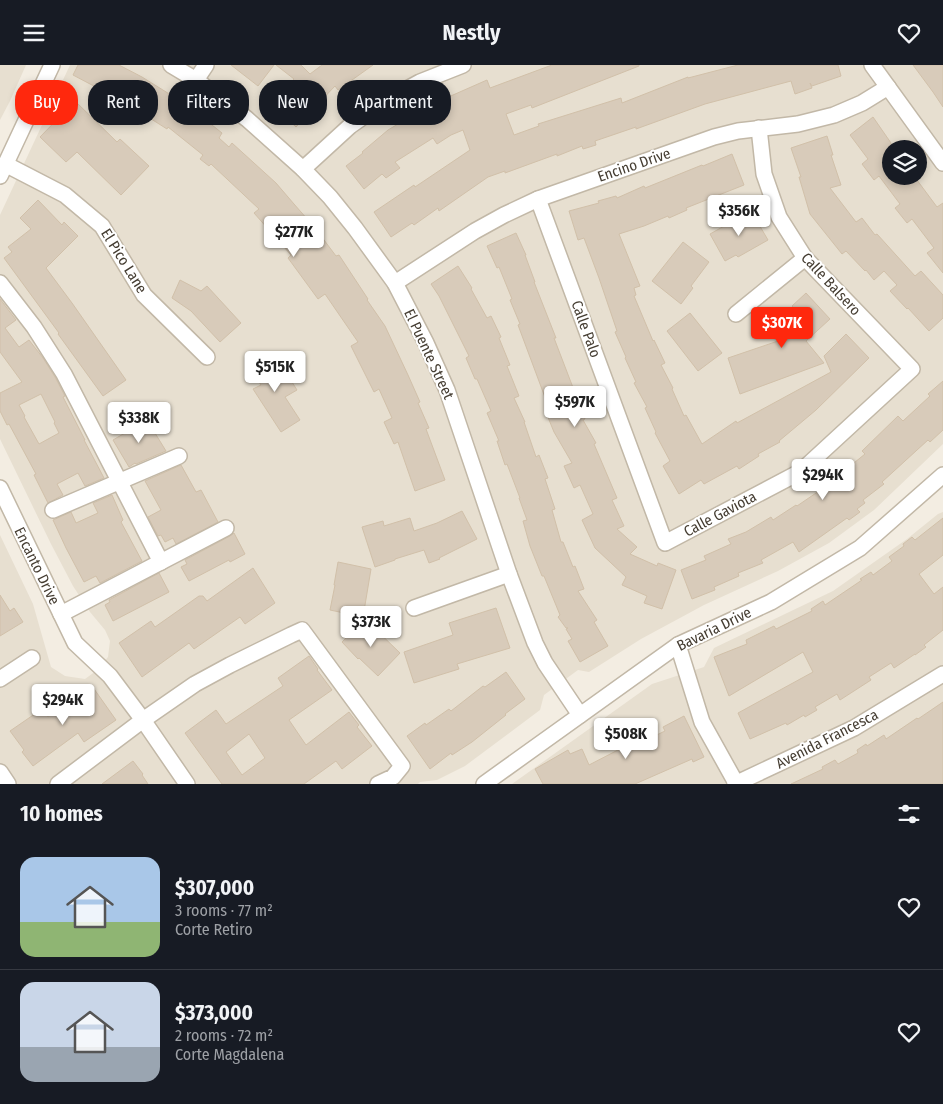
<!DOCTYPE html>
<meta charset="utf-8">
<style>
:root{--surface:#171b24;--page:#242831;--text:#f1f3f6;--muted:#9ea1a6;--line:#363941;--accent:#ff280d}
body{margin:0;font-family:"Fira Sans Condensed",sans-serif;background:var(--page);color:var(--text);height:100vh;display:flex;flex-direction:column;font-size:19px;white-space:nowrap}
*{box-sizing:border-box;margin:0}
p{font-size:16px;color:var(--muted)}
.icon{flex:none;width:28px;height:28px;fill:none;stroke:currentColor;stroke-width:2;stroke-linecap:round;stroke-linejoin:round}
.map{position:relative;height:719px;overflow:hidden}
.drawer{display:flex;flex-direction:column;background:var(--surface);flex:1}
.drawer>*{flex:none}
.top-card{position:absolute;left:15px;top:15px;width:500px;height:45px;display:flex;gap:10px}
.tools{position:absolute;left:882px;top:75px;display:grid;gap:10px}
.tools a{display:grid;place-items:center;width:45px;height:45px;border-radius:50%;background:var(--surface);box-shadow:0 2px 8px #0003;font-size:25px}
.price{position:absolute;translate:-50% -42px;padding:0 11px;border-radius:5px;background:#fff;color:#222;font-size:16px;line-height:32px;filter:drop-shadow(0 1px 2px #0008)}
.price::after{content:'';position:absolute;left:50%;top:30px;width:15px;height:11px;margin-left:-8px;background:inherit;clip-path:polygon(0 0,100% 0,50% 100%)}
.price.current{background:var(--accent);color:#fff}
ul{padding:0;list-style:none}
li{display:flex;align-items:center;gap:15px;height:125px;padding:0 20px}
li+li{border-top:1px solid var(--line)}
li span{display:grid;place-items:center;flex:none;width:140px;height:100px;border-radius:15px;color:#555}
li>.icon{margin-inline-start:auto}
span .icon{width:60px;height:60px;fill:#fffc;stroke-width:1}
li b{font-size:21px}
h2{display:flex;justify-content:space-between;align-items:center;height:60px;padding:0 20px;font-size:21px}
.tag{padding:0 18px;border-radius:20px;background:var(--surface);box-shadow:0 2px 8px #0003;font-size:18px;line-height:45px}
.tag.current{background:var(--accent);color:#fff}
header{display:flex;justify-content:space-between;align-items:center;height:65px;padding:0 20px;background:var(--surface);font-size:22px;font-weight:700}
.map>svg:first-child{display:block}
.residential{fill:#e7dfd0;fill-rule:evenodd}
.building{fill:#d8cbba;stroke:#d1c0a9;fill-rule:evenodd}
.lines{fill:none;stroke-linecap:round;stroke-linejoin:round}
.minor-casing{stroke:#c2b8a7;stroke-width:18}
.minor{stroke:#fff;stroke-width:15}
.labels{text-anchor:middle;stroke-width:4;stroke-linejoin:round;paint-order:stroke}
.street-label{font-size:15px;fill:#453d32;stroke:#fff}
</style>
<header><svg class="icon" aria-label="menu" viewBox="0 0 24 24"><path d="M4 6h16M4 12h16M4 18h16"/></svg>Nestly<svg class="icon" aria-label="heart" viewBox="0 0 24 24"><path d="M12 20l-8-8c-3-5 5-10 8-4 3-6 11-1 8 4z"/></svg></header>
<div class="map">
<svg width="943" height="719" viewBox="0 0 943 719">
<rect width="100%" height="100%" fill="#f3ede2"/>
<!-- residential -->
<g class="residential">
<polygon points="0,0 26,0 10,36 0,55"/>
<path d="M70,0H943V379L874,445L829,478L778,506L704,540L641,574L589,607L578,605L544,630L540,645L465,701L437,715L420,717L418,719H0V470L33,539L51,602L65,611L85,614L96,606L108,592L110,576L105,565L90,547L73,521L51,479L0,374V150ZM891,84H919V111H891Z"/>
<polygon points="943,447 943,719 512,719 652,619 704,602 714,583 833,526 907,474 938,449"/>
</g>
<!-- building -->
<g class="building">
<polygon points="78,0 119,0 142,12 187,40 222,68 219,73 229,82 232,78 276,118 294,139 315,163 336,191 339,190 368,234 367,235 385,261 408,310 420,337 418,338 429,363 426,364 445,415 415,426 398,377 394,379 384,357 392,353 379,324 374,327 351,281 358,277 325,229 318,234 288,193 291,190 254,148 259,144 211,99 209,101 200,94 203,90 168,62 167,64 126,38 73,10"/>
<polygon points="231,0 274,0 258,21"/>
<polygon points="276,0 301,0 310,9 322,0 373,0 338,25 335,21 296,62 274,41 291,23 288,20 294,14"/>
<polygon points="552,0 639,0 639,1 532,43 531,40 506,49 514,70 539,61 538,59 621,33 622,38 688,12 688,13 738,0 838,0 841,11 812,21 810,18 812,23 795,29 791,16 705,39 636,64 636,62 595,76 596,80 583,84 582,81 557,91 557,89 505,108 505,106 488,112 439,146 438,143 414,160 412,158 391,172 374,147 414,120 415,122 470,85 463,65 451,70 437,79 433,73 395,97 400,103 386,113 382,109 364,124 346,101 363,88 362,87 388,65 428,41 487,15 490,23"/>
<polygon points="913,0 943,0 943,42 933,27"/>
<polygon points="75,36 117,77 120,74 149,101 121,130 77,87 66,97 40,72"/>
<polygon points="873,52 891,78 891,111 914,111 937,142 943,138 943,208 927,188 934,183 912,154 907,158 895,143 900,139 879,111 874,115 862,99 868,94 850,70"/>
<polygon points="827,71 833,90 831,90 841,120 830,123 856,157 862,153 875,170 877,169 915,211 921,206 943,230 943,253 929,266 908,243 907,244 890,226 897,220 884,206 874,215 866,205 865,206 846,186 842,189 810,149 799,112 801,112 791,83"/>
<polygon points="732,89 744,120 686,143 687,145 669,153 668,151 644,161 619,169 640,221 634,223 636,230 634,231 653,276 654,275 665,298 661,300 673,323 672,324 684,351 686,350 702,379 736,356 737,358 831,307 824,291 846,269 869,293 816,345 779,376 780,377 758,389 759,391 739,404 737,401 704,419 701,415 679,429 663,401 670,396 655,368 656,367 645,343 647,342 634,318 636,317 625,293 626,292 615,267 617,266 599,213 584,173 578,175 569,146 599,138 598,136 616,131 617,133 644,121 645,123 702,100 703,101"/>
<polygon points="38,135 62,160 64,157 78,171 46,203 72,238 126,315 103,331 58,269 59,268 4,193 12,187 8,182 31,164 20,153"/>
<polygon points="751,146 768,175 738,192 736,190 725,196 710,169"/>
<polygon points="516,168 526,190 525,190 535,217 534,217 556,273 554,273 585,354 583,355 596,378 594,379 617,433 612,435 624,461 617,464 637,482 630,489 657,501 658,498 676,505 662,544 644,538 647,531 622,520 626,512 595,483 582,455 593,449 580,420 574,423 564,401 572,398 554,367 545,345 549,343 518,260 520,259 510,235 512,234 499,202 497,203 487,181"/>
<polygon points="683,177 709,197 691,221 693,223 681,239 652,216"/>
<polygon points="458,201 472,223 471,224 487,253 491,251 501,272 499,273 510,300 507,301 519,331 514,333 525,357 524,357 536,392 539,390 548,413 545,414 555,444 552,445 561,477 563,477 573,502 575,501 584,524 578,526 597,555 594,557 608,581 580,597 568,576 572,574 566,564 568,563 566,563 558,552 560,550 544,511 542,511 530,481 523,456 527,455 519,433 520,433 507,399 505,400 497,376 499,376 487,348 491,346 477,314 475,314 466,293 469,291 439,231 431,219"/>
<polygon points="180,215 201,226 207,221 241,258 220,277 191,246 172,233"/>
<polygon points="806,228 830,254 806,276 824,298 740,329 728,293 781,275 770,263 793,242 792,241"/>
<path d="M0,234L16,255L5,263L19,282L29,275L43,293L55,312L65,331L63,332L85,375H84L104,413L85,421L78,408L57,419L63,430L48,438L34,410L36,409L9,359L7,360L0,346V328L22,317L0,287ZM41,329L55,357L54,358L59,368L39,379L24,352L25,351L19,340Z"/>
<polygon points="690,248 722,288 698,306 667,266"/>
<polygon points="266,293 272,303 280,298 297,325 285,332 300,355 281,367 253,324 261,320 250,303"/>
<polygon points="943,316 943,365 930,377 928,375 882,417 884,419 863,435 865,438 857,444 860,447 849,455 847,453 799,487 793,477 761,495 763,498 738,508 739,511 714,522 715,525 692,534 681,505 706,495 704,491 731,479 728,474 746,467 771,452 773,455 796,440 797,441 819,426 820,427 845,407 844,406 865,389 862,386 898,351 903,356 930,331 928,329"/>
<polygon points="147,355 166,386 136,399 135,398 129,402 113,375"/>
<polygon points="181,400 196,427 201,425 218,457 176,479 173,473 165,477 161,470 158,471 148,452 161,445 145,416"/>
<polygon points="112,430 123,455 121,457 142,496 100,518 96,511 84,517 66,483 53,455 71,447 76,458 98,448 93,438"/>
<polygon points="462,446 477,474 439,493 440,494 429,498 424,485 395,494 395,495 375,502 362,462 383,456 384,461 410,453 414,466 437,458"/>
<polygon points="943,453 943,490 919,509 934,529 943,522 943,565 924,580 926,582 915,590 915,589 894,603 891,598 869,612 871,615 840,635 837,629 815,642 817,645 805,652 804,650 787,660 786,658 750,674 738,648 813,607 803,587 729,631 714,592 747,579 746,575 774,561 776,564 812,546 811,544 823,536 825,540 862,515 860,514 871,507 873,510 892,496 889,492 904,481 903,479 912,472 915,475"/>
<polygon points="234,468 245,489 230,497 229,495 189,516 181,502 187,499 185,495 230,471"/>
<polygon points="338,497 371,504 363,552 330,545 335,520 334,520"/>
<polygon points="253,503 275,538 245,559 240,552 194,584 189,578 142,612 119,578 151,556 155,562 199,531 203,531 207,536"/>
<polygon points="159,508 169,527 113,556 105,540 110,537 109,535"/>
<polygon points="0,530 10,546 14,543 23,557 0,571"/>
<polygon points="496,543 510,583 457,599 459,604 414,618 404,587 453,570 449,558"/>
<polygon points="365,554 400,588 378,611 359,593 358,594 342,577"/>
<path d="M309,591L318,604L317,605L332,625L289,655L306,680L349,647L359,660L357,662L372,681L342,704L336,696L304,719H222L185,668L216,645L226,659L283,621L278,613ZM249,669L265,693L242,710L226,687Z"/>
<polygon points="506,607 525,634 505,649 506,650 472,677 452,690 451,688 430,704 407,671 425,658 426,660 449,644 451,646 483,621 485,622"/>
<polygon points="92,621 116,655 84,677 78,668 33,701 22,687 24,685 10,666 42,644 48,652"/>
<polygon points="943,637 943,719 791,719 823,704 822,702 835,695 838,699 858,688 857,685 866,679 867,681 884,670 886,674 917,653 918,654"/>
<polygon points="684,651 704,692 693,697 692,694 635,719 543,719 535,704 568,685 570,689 582,684 589,700 618,685 639,676 640,678 665,666 663,662"/>
<polygon points="133,696 143,709 142,710 148,719 102,719"/>
</g>
<g class="lines">
<defs>
<g id="minor">
<polyline points="171,0 196,15 247,54 303,104 330,132 355,163 395,218 426,278 447,325 509,509 535,578 545,598 580,650"/>
<polyline points="872,0 943,98"/>
<polyline points="196,15 206,0"/>
<polyline points="5,99 65,130 102,161 144,230 207,292"/>
<polyline points="303,104 350,61 387,35 420,17 463,0"/>
<polyline points="0,111 52,0"/>
<polyline points="538,134 665,478 800,407 912,304 805,193 779,152 764,109 759,63"/>
<polyline points="0,218 34,262 64,309 161,497"/>
<polyline points="395,218 475,166 504,150 538,134 714,72 738,66 798,59 834,50 862,38 888,22"/>
<polyline points="736,249 805,193"/>
<polyline points="0,423 75,578 110,611 143,655 187,719"/>
<polyline points="53,445 179,391"/>
<polyline points="414,543 509,509"/>
<polyline points="61,549 226,463"/>
<polyline points="678,580 702,657 736,718"/>
<polyline points="0,614 32,593"/>
<polyline points="0,707 8,719"/>
<polyline points="58,719 143,655 195,619 230,600 291,570 302,565 402,701 393,712 378,719"/>
<polyline points="484,719 678,580 771,537 860,483 943,410"/>
<polyline points="735,719 854,663 943,609"/>
</g>
</defs>
<!-- minor casing -->
<use href="#minor" class="minor-casing"/>
<!-- minor -->
<use href="#minor" class="minor"/>
</g>
<g class="labels">
<!-- street labels -->
<g class="street-label">
<text transform="translate(634 100) rotate(-19)" y="5">Encino Drive</text>
<text transform="translate(124 196) rotate(58)" y="5">El Pico Lane</text>
<text transform="translate(831 219) rotate(47)" y="5">Calle Balsero</text>
<text transform="translate(586 264) rotate(70)" y="5">Calle Palo</text>
<text transform="translate(429 289) rotate(65)" y="5">El Puente Street</text>
<text transform="translate(720 449) rotate(-28)" y="5">Calle Gaviota</text>
<text transform="translate(37 501) rotate(64)" y="5">Encanto Drive</text>
<text transform="translate(714 564) rotate(-26)" y="5">Bavaria Drive</text>
<text transform="translate(827 674) rotate(-27)" y="5">Avenida Francesca</text>
</g>
</g>
</svg>
<div class="tools">
<a><svg class="icon" aria-label="layers" viewBox="0 0 24 24"><path d="M12 4l9 5-9 5-9-5zM3 14l9 5 9-5"/></svg></a>
</div>
<b class="price" style="left:739px;top:172px">$356K</b>
<b class="price" style="left:294px;top:193px">$277K</b>
<b class="price current" style="left:782px;top:284px">$307K</b>
<b class="price" style="left:275px;top:328px">$515K</b>
<b class="price" style="left:575px;top:363px">$597K</b>
<b class="price" style="left:139px;top:379px">$338K</b>
<b class="price" style="left:823px;top:436px">$294K</b>
<b class="price" style="left:371px;top:583px">$373K</b>
<b class="price" style="left:63px;top:661px">$294K</b>
<b class="price" style="left:626px;top:695px">$508K</b>
<div class="top-card">
<a class="tag current">Buy</a>
<a class="tag">Rent</a>
<a class="tag">Filters</a>
<a class="tag">New</a>
<a class="tag">Apartment</a>
</div>
</div>
<section class="drawer">
<h2>10 homes<svg class="icon" aria-label="filters" viewBox="0 0 24 24"><path d="M4 7h16M4 17h16"/><circle cx="9" cy="7" r="2"/><circle cx="15" cy="17" r="2"/></svg></h2>
<ul>
<li><span style="background:linear-gradient(#a9c7e8 65%,#8fb573 0)"><svg class="icon" aria-label="home" viewBox="0 0 24 24"><path d="M3 11l9-7 9 7M6 9v11h12V9"/></svg></span><div><b>$307,000</b><p>3 rooms · 77 m²</p><p>Corte Retiro</p></div><svg class="icon" aria-label="heart" viewBox="0 0 24 24"><path d="M12 20l-8-8c-3-5 5-10 8-4 3-6 11-1 8 4z"/></svg></li>
<li><span style="background:linear-gradient(#c9d6e8 65%,#9aa5b1 0)"><svg class="icon" aria-label="home" viewBox="0 0 24 24"><path d="M3 11l9-7 9 7M6 9v11h12V9"/></svg></span><div><b>$373,000</b><p>2 rooms · 72 m²</p><p>Corte Magdalena</p></div><svg class="icon" aria-label="heart" viewBox="0 0 24 24"><path d="M12 20l-8-8c-3-5 5-10 8-4 3-6 11-1 8 4z"/></svg></li>
</ul>
</section>
